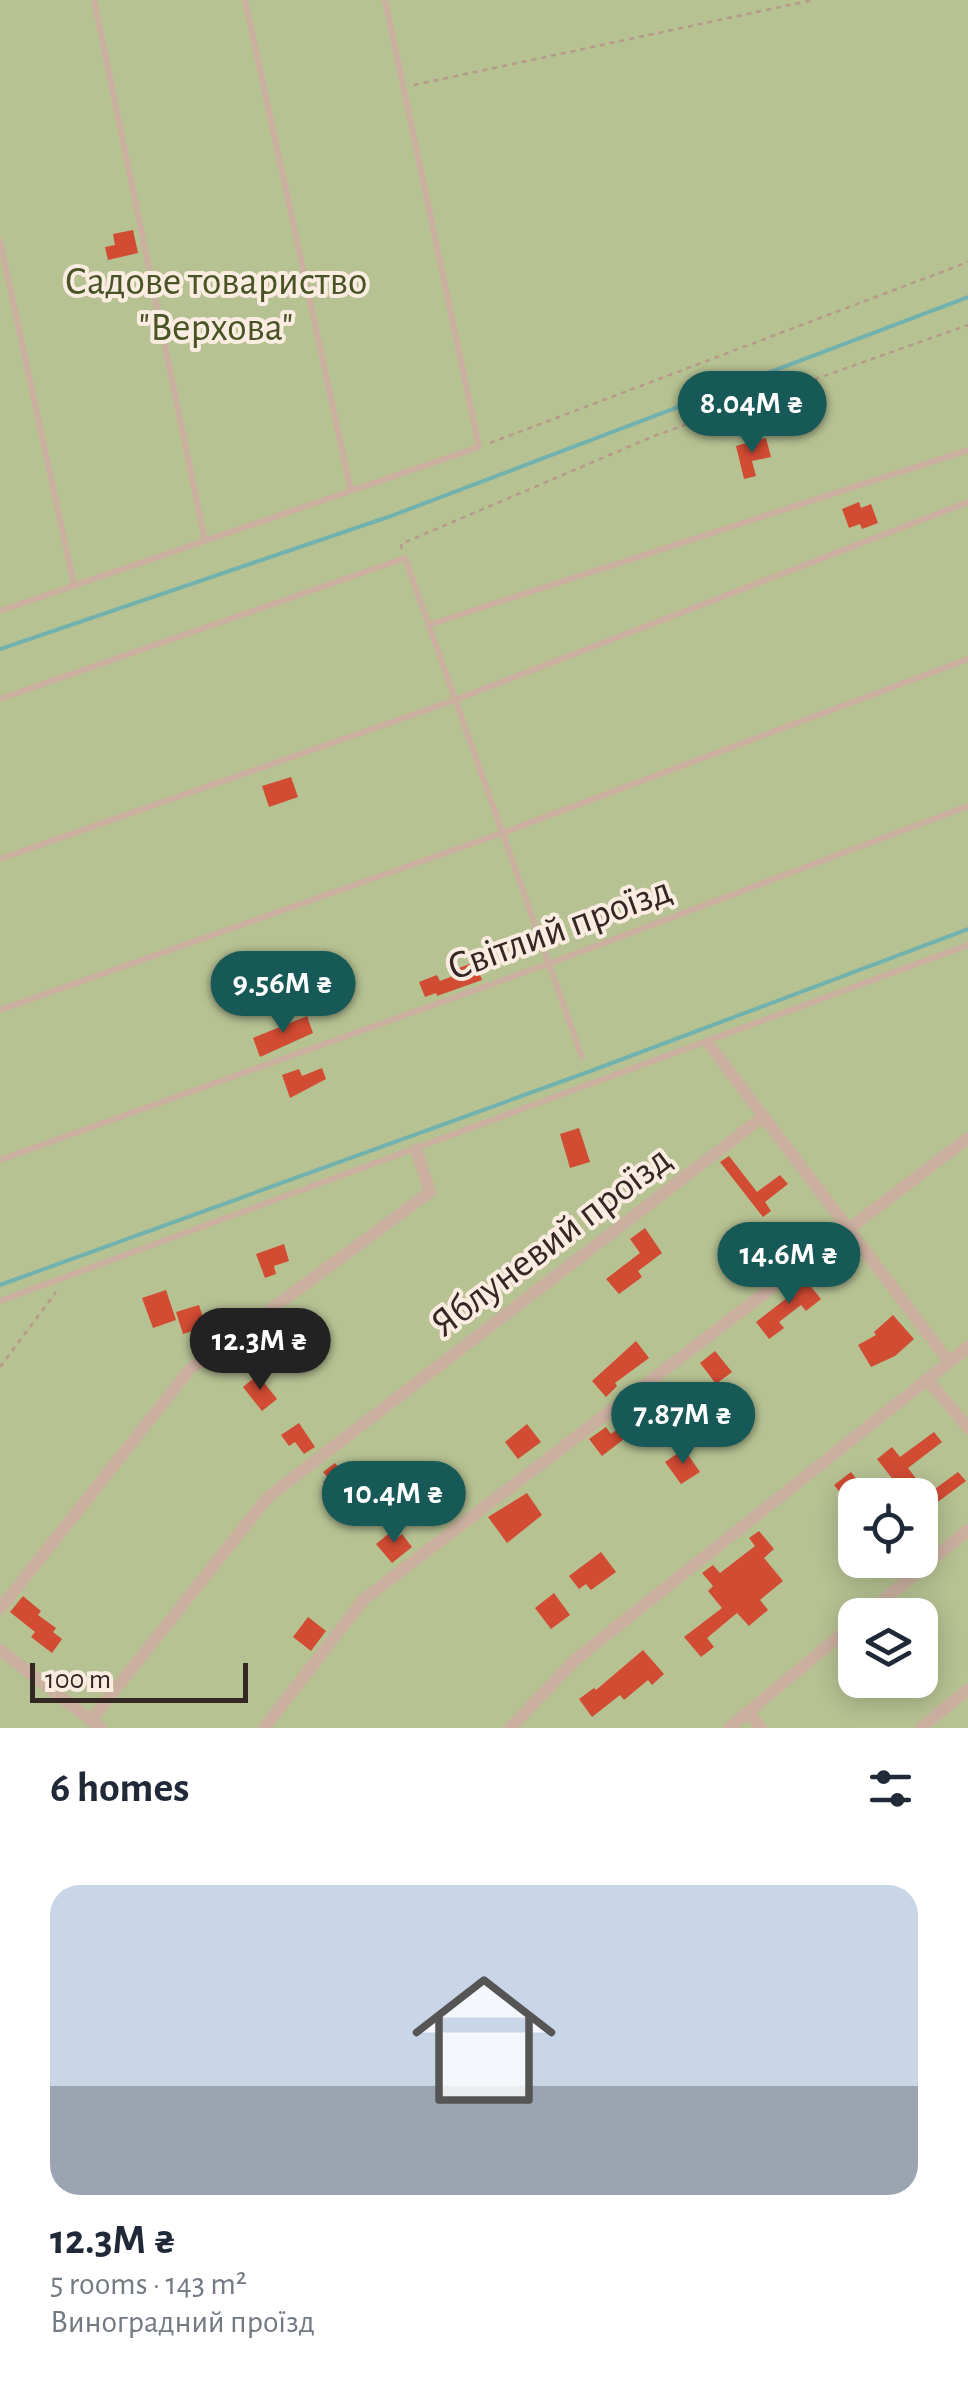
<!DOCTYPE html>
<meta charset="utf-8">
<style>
:root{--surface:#fff;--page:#f2f2f3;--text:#1f2937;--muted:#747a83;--accent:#165957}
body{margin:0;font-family:"Alegreya Sans",sans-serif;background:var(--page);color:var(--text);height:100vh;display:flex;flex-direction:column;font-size:38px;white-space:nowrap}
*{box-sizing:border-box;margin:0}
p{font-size:32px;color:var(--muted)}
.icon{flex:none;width:55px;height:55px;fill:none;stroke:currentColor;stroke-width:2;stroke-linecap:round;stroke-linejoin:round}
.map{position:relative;height:1728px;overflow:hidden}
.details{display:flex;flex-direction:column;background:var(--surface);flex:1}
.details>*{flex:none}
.controls{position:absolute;left:838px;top:1478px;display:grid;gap:20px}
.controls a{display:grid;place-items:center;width:100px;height:100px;border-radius:20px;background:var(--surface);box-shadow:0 5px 25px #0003;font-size:50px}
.scale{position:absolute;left:30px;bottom:25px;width:218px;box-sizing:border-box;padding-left:10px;border:5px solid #342724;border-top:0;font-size:28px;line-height:35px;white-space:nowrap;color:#342724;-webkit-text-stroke:8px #faece0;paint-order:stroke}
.price{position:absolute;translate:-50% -85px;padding:0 22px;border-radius:35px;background:var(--accent);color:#fff;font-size:32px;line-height:65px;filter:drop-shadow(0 2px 5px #0008)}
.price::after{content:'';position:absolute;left:50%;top:60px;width:30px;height:22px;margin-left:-15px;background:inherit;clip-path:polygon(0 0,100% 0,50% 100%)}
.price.current{background:#222;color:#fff}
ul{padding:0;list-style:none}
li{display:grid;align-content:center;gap:20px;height:530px;padding:0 50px}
li span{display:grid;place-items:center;height:310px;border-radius:30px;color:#555}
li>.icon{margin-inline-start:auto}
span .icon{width:180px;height:180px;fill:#fffc;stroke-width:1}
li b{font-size:42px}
h2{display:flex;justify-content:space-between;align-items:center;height:120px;padding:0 50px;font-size:42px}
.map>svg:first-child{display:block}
.green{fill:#b7c293;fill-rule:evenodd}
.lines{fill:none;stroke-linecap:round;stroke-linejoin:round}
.stream{stroke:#71b2af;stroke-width:4}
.building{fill:#d24b33}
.path{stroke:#b7998a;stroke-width:2.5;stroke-dasharray:5 5;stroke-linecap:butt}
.lane{stroke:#cbb0a0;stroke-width:6}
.street{stroke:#cbb0a0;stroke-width:12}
.labels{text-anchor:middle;stroke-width:8;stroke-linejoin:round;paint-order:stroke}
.park-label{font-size:40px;fill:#485425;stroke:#faece0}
.street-label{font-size:40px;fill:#342724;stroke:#faece0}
</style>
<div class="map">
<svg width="968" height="1728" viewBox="0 0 968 1728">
<rect width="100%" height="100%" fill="#f3e1d4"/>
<!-- green -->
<path class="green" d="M0,0H968V1728H0ZM855,1495H920V1560H855ZM855,1615H920V1680H855Z"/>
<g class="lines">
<!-- stream -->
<g class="stream">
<polyline points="0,649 391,516 968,297"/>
<polyline points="0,1285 588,1072 968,929"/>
</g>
</g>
<!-- building -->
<g class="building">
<polygon points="133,230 138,253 108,260 105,247 115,245 113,234"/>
<polygon points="766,438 771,457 752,461 756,476 744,479 736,446"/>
<polygon points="859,502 861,508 871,504 878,523 862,529 860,524 849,528 842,509"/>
<polygon points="291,777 298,797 269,807 262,786"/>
<polygon points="475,962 482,980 437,996 436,993 425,997 419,982 437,975 440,981 461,973 459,968"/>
<polygon points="307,1016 313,1033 260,1057 253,1038"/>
<polygon points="322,1068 326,1079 290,1098 282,1075 299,1069 302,1076"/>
<polygon points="579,1128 590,1162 570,1168 560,1134"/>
<polygon points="729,1156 757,1192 780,1175 788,1184 765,1202 771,1211 763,1217 720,1162"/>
<polygon points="645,1228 662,1253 638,1271 642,1277 619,1294 606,1279 640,1253 630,1239"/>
<polygon points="284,1244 289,1261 274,1266 276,1274 265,1278 256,1254"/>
<polygon points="803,1277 821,1299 806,1311 801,1305 779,1322 784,1328 769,1339 756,1322 792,1294 788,1288"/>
<polygon points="166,1290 176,1320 153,1328 142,1298"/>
<polygon points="199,1305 206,1327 183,1334 176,1312"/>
<polygon points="893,1315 914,1339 895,1356 871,1367 858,1345 876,1335 874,1332"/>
<polygon points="636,1341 649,1358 615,1383 617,1386 606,1397 592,1381"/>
<polygon points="715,1351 732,1372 716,1384 700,1363"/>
<polygon points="258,1375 277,1399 262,1411 243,1387"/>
<polygon points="637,1403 650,1419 602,1456 589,1439 606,1427 611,1434 629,1420 624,1413"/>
<polygon points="299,1423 315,1447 304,1454 295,1442 289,1446 281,1435"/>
<polygon points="527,1424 541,1442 518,1459 505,1442"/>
<polygon points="934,1432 942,1442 908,1468 928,1494 958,1472 966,1481 935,1504 938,1507 920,1521 920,1495 905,1495 877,1459 892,1447 900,1457"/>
<polygon points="684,1449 700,1472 681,1484 665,1462"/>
<polygon points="335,1463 354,1488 337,1501 323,1482 328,1478 323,1472"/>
<polygon points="851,1472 865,1490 855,1495 855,1511 834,1485"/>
<polygon points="414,1474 430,1495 413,1508 397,1487"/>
<polygon points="527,1493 542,1515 507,1543 488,1517"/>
<polygon points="392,1531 397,1538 402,1534 412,1547 392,1563 376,1544"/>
<polygon points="759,1531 774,1549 764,1558 783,1581 760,1600 768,1610 749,1626 737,1613 707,1638 714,1647 701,1657 684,1637 722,1608 708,1591 713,1586 702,1573 713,1565 720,1573 755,1546 749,1538"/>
<polygon points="601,1552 616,1572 591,1590 586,1584 579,1589 569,1576"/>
<polygon points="554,1593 570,1615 551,1629 535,1608"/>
<polygon points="23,1596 41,1611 38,1615 56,1628 53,1632 62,1639 52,1653 31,1637 35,1632 10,1612"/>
<polygon points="308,1617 326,1631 311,1651 293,1637"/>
<polygon points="643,1650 664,1674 652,1685 648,1680 624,1700 620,1695 592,1717 579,1699 594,1688 596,1690"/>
</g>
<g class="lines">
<!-- path -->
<g class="path">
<polyline points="414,85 813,0"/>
<polyline points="490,443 968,262"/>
<polyline points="402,549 401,544 654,436 968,325"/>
<polyline points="0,1367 56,1292"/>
</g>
<!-- lane -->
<g class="lane">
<polyline points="94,0 205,541"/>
<polyline points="245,0 351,491"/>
<polyline points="0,241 74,585"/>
<polyline points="0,611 479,447 385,0"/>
<polyline points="428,625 968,450"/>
<polyline points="0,699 405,558 582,1057"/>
<polyline points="0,859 455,700 968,502"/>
<polyline points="0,1010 502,833 968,659"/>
<polyline points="0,1160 548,964 968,806"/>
<polyline points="0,1301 968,945"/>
</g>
<!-- street -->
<g class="street">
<polyline points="708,1043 949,1362"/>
<polyline points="927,1379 968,1428"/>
<polyline points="0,1609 190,1369 430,1192 416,1149"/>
<polyline points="865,1615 968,1530"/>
<polyline points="0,1650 101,1728"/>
<polyline points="748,1712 761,1728"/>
<polyline points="91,1720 268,1497 764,1116"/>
<polyline points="264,1728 364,1599 968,1138"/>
<polyline points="510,1728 575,1660 968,1347"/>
<polyline points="729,1728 855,1623"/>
<polyline points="921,1728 968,1689"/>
</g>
</g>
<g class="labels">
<!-- park labels -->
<g class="park-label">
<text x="216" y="294">Садове товариство<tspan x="216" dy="46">"Верхова"</tspan></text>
</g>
<!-- street labels -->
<g class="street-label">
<text transform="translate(559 927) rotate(-20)" y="14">Світлий проїзд</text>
<text transform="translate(550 1240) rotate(-37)" y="14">Яблуневий проїзд</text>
</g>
</g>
</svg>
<div class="controls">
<a><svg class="icon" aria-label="locate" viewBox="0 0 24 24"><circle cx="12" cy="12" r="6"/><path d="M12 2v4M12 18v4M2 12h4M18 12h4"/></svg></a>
<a><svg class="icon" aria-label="layers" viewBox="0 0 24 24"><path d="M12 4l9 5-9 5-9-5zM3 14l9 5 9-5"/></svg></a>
</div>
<div class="scale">100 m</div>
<b class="price" style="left:752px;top:456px">8.04M ₴</b>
<b class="price" style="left:283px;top:1036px">9.56M ₴</b>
<b class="price" style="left:789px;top:1307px">14.6M ₴</b>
<b class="price current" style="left:260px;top:1393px">12.3M ₴</b>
<b class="price" style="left:683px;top:1467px">7.87M ₴</b>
<b class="price" style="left:394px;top:1546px">10.4M ₴</b>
</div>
<section class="details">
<h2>6 homes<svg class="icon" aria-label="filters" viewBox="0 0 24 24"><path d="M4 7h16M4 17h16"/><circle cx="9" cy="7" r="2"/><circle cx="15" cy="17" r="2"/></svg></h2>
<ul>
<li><span style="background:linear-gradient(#c9d6e8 65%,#9aa5b1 0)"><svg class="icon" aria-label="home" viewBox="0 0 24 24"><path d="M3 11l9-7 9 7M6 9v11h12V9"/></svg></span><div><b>12.3M ₴</b><p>5 rooms · 143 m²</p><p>Виноградний проїзд</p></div></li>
</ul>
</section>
